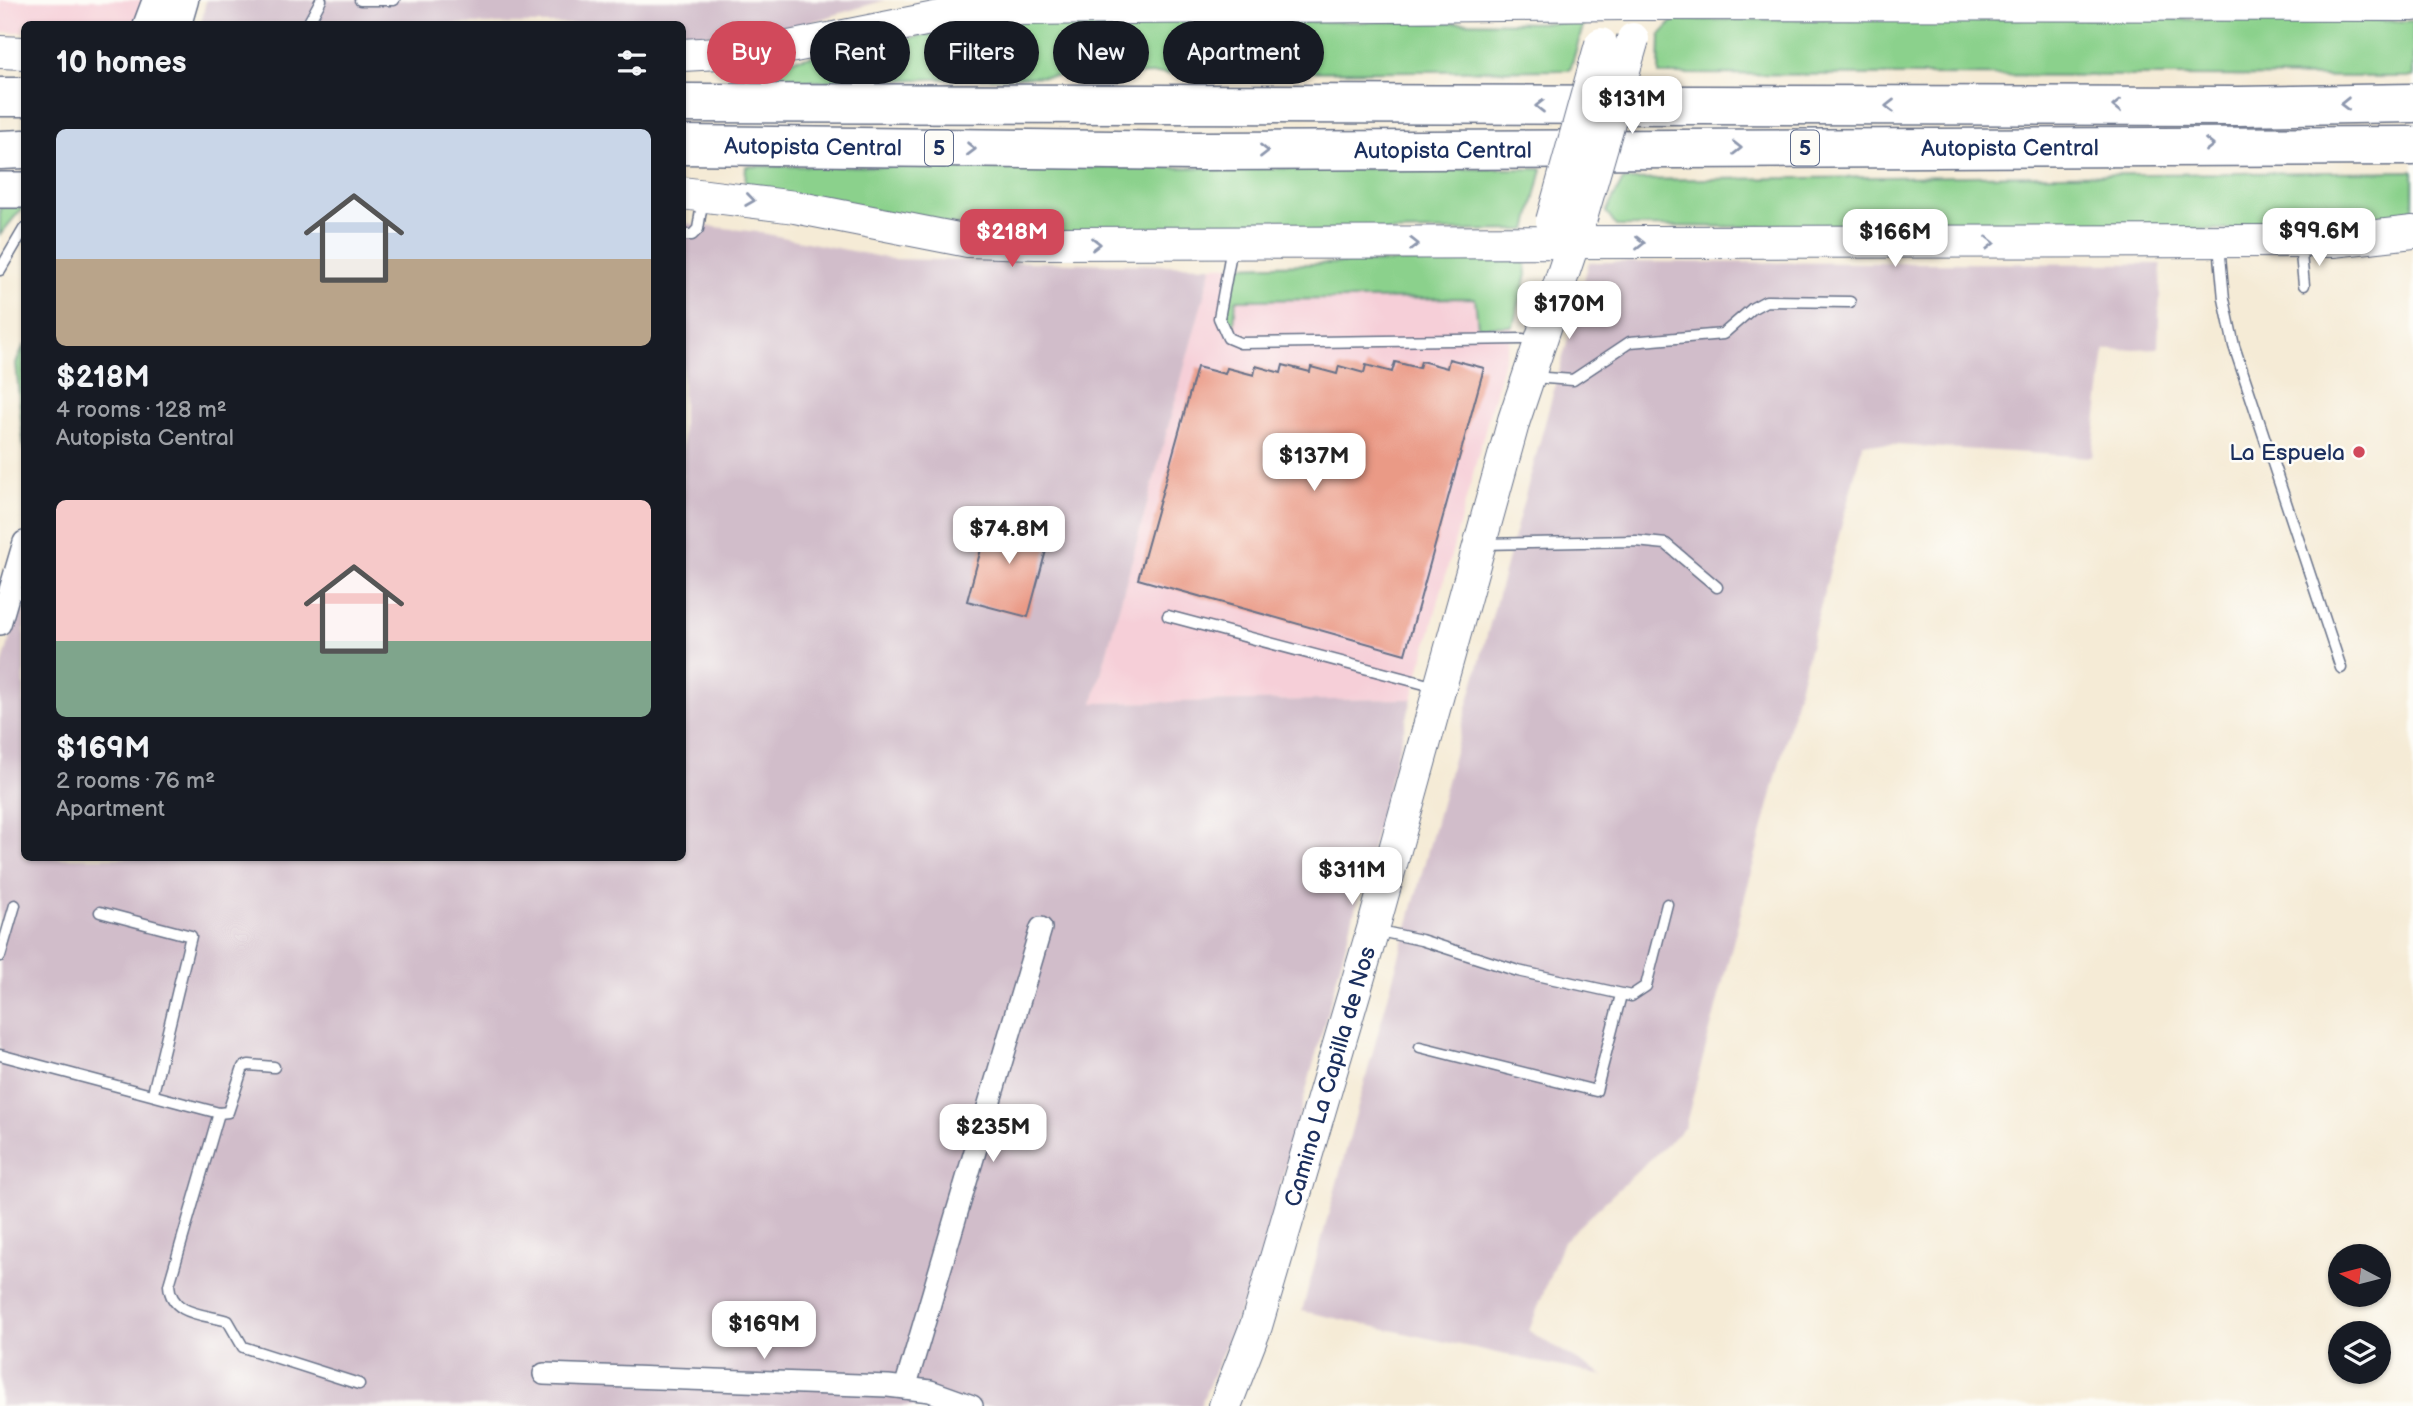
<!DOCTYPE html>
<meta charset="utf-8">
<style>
:root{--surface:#171b24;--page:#242831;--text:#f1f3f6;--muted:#9ea1a6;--accent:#d1495b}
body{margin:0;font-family:"Balsamiq Sans",sans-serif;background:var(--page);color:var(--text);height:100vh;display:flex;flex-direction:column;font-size:26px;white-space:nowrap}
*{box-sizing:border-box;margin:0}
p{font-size:23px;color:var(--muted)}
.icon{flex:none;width:38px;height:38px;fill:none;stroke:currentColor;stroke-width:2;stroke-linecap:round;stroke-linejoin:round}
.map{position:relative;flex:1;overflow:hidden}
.drawer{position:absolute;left:21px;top:21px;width:665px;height:840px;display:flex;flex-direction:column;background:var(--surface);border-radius:10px;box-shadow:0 2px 5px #0004}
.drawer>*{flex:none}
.banner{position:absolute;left:707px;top:21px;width:665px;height:63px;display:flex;gap:14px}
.needle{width:46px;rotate:277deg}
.controls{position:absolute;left:2328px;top:1244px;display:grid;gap:14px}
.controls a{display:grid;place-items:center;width:63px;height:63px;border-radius:50%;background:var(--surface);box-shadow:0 2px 5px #0004;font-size:35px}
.price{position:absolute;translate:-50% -60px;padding:0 16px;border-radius:14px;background:#fff;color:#222;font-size:23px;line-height:46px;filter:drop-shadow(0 2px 4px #0008)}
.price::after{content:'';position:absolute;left:50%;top:42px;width:21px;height:16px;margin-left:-10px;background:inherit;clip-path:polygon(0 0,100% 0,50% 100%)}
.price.selected{background:var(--accent);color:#fff}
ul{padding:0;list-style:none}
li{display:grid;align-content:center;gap:14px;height:371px;padding:0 35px}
li span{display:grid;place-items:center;height:217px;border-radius:10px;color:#555}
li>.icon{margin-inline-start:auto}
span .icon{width:126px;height:126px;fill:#fffc;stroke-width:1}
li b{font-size:30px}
h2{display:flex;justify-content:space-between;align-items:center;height:84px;padding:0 35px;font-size:30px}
.pill{padding:0 24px;border-radius:32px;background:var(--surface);box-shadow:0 2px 5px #0004;font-size:24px;line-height:63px}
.pill.selected{background:var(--accent);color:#fff}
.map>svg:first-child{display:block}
.built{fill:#f6cfd8}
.industrial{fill:#d1bdca}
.green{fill:#8bd18c;stroke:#538075;stroke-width:2}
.building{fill:#ea9a86}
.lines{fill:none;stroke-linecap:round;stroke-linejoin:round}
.service-casing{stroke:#677188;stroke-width:13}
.minor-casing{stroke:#677188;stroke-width:24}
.tertiary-casing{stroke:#677188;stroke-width:31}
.secondary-casing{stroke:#677188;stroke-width:34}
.primary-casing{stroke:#677188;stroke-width:38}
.motorway-casing{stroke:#677188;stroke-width:41}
.service{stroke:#fff;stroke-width:10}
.minor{stroke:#fff;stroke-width:21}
.tertiary{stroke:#fff;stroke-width:28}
.secondary{stroke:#fff;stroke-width:32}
.primary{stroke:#fff;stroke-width:35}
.motorway{stroke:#fff;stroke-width:38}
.secondary-bridge-casing{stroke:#677188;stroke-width:34;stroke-linecap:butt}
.secondary-bridge{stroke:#fff;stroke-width:32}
.oneway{stroke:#8d97ae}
.poi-dot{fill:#d1495b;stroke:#fdfcf7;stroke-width:2.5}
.labels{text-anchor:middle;stroke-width:5;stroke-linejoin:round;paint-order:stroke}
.shield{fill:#fdfcf7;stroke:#5f6c8c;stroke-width:2}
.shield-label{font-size:21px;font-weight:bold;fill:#1b2f5e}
.street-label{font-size:23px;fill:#1b2f5e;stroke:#fdfcf7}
.poi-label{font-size:23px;fill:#1b2f5e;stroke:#fdfcf7;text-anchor:end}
</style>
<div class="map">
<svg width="2413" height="1406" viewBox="0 0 2413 1406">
<rect width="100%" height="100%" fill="#fdfcf7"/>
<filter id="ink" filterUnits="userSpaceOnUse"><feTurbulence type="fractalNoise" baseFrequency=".0143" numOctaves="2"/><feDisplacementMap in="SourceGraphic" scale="14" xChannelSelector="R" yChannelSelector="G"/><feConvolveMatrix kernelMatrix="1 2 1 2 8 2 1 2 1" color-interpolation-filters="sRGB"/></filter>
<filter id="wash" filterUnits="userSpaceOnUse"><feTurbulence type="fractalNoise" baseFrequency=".00686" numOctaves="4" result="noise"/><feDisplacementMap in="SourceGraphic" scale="28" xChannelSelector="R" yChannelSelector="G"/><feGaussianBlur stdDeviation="1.57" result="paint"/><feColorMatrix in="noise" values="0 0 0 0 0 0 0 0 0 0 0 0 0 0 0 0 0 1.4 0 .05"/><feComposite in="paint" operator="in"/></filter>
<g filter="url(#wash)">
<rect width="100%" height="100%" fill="#f5ebd6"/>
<!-- built -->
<g class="built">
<polygon points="0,0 166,0 159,24 24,24 24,32 0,32"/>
<polygon points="1518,259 1526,264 1527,275 1412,699 1093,703 1212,266"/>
</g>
<!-- industrial -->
<g class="industrial">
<polygon points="206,0 885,0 770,34 683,34 682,24 201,24"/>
<polygon points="683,223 757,232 891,259 1212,266 1093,703 1412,699 1259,1265 1200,1406 0,1406 0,673 24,590 24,858 682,858"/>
<polygon points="1589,262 2161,264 2158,348 2105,350 2092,457 1863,443 1685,1127 1563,1241 1529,1331 1604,1376 1302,1311"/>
</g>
<!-- green -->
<g class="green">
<polygon points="2008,18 2413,21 2413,77 1659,74 1660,35 1674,20"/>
<polygon points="1007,20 1584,23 1570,70 1249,72 746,83 748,68"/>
<polygon points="746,166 1542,169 1527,230 1046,236 929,222 745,187"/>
<polygon points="2413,171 2413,219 2325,230 1616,226 1606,212 1623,180"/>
<polygon points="0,207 23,207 0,235"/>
<polygon points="1518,259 1526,264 1527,275 1513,326 1478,327 1475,298 1236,300 1234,326 1226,324 1224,318 1235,266"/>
<polygon points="24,345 24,451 16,363"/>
</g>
<g id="blocks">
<!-- building -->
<g class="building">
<polygon points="1449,359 1484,368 1405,654 1138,579 1197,367 1225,374 1227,368 1254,375 1256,366 1281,373 1283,365 1310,372 1311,367 1337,374 1339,366 1364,373 1366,365 1392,372 1395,362 1419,368 1421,361 1447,368"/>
<polygon points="990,516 1051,532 1028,617 967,601"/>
</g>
</g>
</g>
<g filter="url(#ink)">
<use href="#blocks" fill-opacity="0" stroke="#677188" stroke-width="2"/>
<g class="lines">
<defs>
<g id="service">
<polyline points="360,0 394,0"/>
<polyline points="308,24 321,0"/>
<polyline points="682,235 692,235 698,229 703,197"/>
<polyline points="2300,244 2304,285"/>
<polyline points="2219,245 2224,299 2234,346 2341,668"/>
<polyline points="1232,247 1219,318 1228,338 1240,343 1523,339"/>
<polyline points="0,270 24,229"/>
<polyline points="1532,377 1573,380 1630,342 1723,334 1753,308 1766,301 1850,302"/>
<polyline points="1482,544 1636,541 1666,544 1717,587"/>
<polyline points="10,591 24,595"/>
<polyline points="1168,616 1436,687"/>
<polyline points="100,912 191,936 153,1093"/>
<polyline points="1375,930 1421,940 1518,971 1631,996 1646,986 1667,904"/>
<polyline points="0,956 15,905"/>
<polyline points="1420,1047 1596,1091 1621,995"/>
<polyline points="0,1055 219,1113 228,1112 243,1067 249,1065 274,1067"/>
<path d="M219,1113L169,1285C171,1315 203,1314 228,1321L243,1347L359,1384"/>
</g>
<g id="minor">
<polyline points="0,624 24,542"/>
<polyline points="544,1374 888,1386 930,1391 972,1406"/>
<polyline points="905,1388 1041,928"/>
</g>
<g id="tertiary">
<polyline points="148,24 157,0"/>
<polyline points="177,24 184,0"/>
</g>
<g id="secondary">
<polyline points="0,52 24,53"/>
<polyline points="682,55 774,50 945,16 1007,9 1630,4 2413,5"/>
<polyline points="682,193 795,207 968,241 1036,243 2333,241 2413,232"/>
<path id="s1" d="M1225,1406L1256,1326L1373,929L1514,420L1579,226"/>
</g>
<polyline id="primary" points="0,190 24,190"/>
<g id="motorway">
<polyline points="0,97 24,97"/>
<polyline points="682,103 2238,106 2413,103"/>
<path id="s2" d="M682,145L1196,151L2413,146"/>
<polyline points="0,150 24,149"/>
</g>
</defs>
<!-- service casing -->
<use href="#service" class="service-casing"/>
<!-- minor casing -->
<use href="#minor" class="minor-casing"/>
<!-- tertiary casing -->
<use href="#tertiary" class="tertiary-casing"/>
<!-- secondary casing -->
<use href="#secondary" class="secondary-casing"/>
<!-- primary casing -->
<use href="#primary" class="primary-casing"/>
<!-- motorway casing -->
<use href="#motorway" class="motorway-casing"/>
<!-- service -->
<use href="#service" class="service"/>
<!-- minor -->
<use href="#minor" class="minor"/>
<!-- tertiary -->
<use href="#tertiary" class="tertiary"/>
<!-- secondary -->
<use href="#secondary" class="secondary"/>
<!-- primary -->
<use href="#primary" class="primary"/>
<!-- motorway -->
<use href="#motorway" class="motorway"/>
<defs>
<g id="secondary-bridge">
<polyline points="1581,218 1633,39"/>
<polyline points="1552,221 1601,44"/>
</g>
</defs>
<!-- secondary-bridge casing -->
<use href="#secondary-bridge" class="secondary-bridge-casing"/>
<!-- secondary-bridge -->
<use href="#secondary-bridge" class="secondary-bridge"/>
</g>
<!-- one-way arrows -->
<defs><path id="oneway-chevron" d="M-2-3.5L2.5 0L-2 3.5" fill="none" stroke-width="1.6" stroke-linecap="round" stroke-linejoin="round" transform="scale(1.75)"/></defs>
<g class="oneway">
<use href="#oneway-chevron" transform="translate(2345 104) rotate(179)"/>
<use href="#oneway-chevron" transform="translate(1540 106) rotate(-180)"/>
<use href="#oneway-chevron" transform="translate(1890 106) rotate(-180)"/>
<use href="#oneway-chevron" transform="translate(2117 106) rotate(-180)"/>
<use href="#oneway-chevron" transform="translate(2209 145)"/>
<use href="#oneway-chevron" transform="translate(1737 148)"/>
<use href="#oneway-chevron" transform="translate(971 149) rotate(1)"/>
<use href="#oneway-chevron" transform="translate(1264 151)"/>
<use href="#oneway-chevron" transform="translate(750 200) rotate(8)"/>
<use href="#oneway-chevron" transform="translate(1640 243)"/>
<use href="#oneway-chevron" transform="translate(1990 243)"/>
<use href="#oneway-chevron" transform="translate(1096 244)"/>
<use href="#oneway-chevron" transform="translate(1414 244)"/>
</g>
</g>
<!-- markers -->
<circle class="poi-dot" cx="2359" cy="452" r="7"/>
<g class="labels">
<!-- shield labels -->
<g class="shield">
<rect x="925" y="130.5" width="28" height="35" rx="5"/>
<rect x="1791" y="130.5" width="28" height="35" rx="5"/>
</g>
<g class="shield-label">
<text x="939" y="155">5</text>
<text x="1805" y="155">5</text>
</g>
<!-- street labels -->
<g class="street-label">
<text dy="8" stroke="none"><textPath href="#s2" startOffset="1328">Autopista Central</textPath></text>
<text dy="8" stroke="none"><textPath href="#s2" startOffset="131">Autopista Central</textPath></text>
<text dy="8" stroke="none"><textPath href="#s2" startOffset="761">Autopista Central</textPath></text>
<text dy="8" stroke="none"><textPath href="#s1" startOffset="346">Camino La Capilla de Nos</textPath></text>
</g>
<!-- poi labels -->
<g class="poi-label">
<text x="2345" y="460">La Espuela</text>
</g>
</g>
</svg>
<div class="controls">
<a><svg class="needle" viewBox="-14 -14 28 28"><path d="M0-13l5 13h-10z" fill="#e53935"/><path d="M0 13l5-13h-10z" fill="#9ea1a6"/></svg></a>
<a><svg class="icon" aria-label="layers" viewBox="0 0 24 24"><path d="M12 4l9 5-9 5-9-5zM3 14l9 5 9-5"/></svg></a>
</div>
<b class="price" style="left:1632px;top:136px">$131M</b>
<b class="price" style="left:2319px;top:268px">$99.6M</b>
<b class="price selected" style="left:1012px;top:269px">$218M</b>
<b class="price" style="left:1895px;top:269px">$166M</b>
<b class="price" style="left:1569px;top:341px">$170M</b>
<b class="price" style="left:1314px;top:493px">$137M</b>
<b class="price" style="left:1009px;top:566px">$74.8M</b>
<b class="price" style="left:1352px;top:907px">$311M</b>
<b class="price" style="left:993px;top:1164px">$235M</b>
<b class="price" style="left:764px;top:1361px">$169M</b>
<div class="banner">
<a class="pill selected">Buy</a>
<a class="pill">Rent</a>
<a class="pill">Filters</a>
<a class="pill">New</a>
<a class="pill">Apartment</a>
</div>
<section class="drawer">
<h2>10 homes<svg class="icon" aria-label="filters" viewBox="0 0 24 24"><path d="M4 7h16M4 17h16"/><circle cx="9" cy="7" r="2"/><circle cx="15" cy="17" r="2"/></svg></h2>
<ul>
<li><span style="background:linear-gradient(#c9d6e8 60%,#b9a48a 0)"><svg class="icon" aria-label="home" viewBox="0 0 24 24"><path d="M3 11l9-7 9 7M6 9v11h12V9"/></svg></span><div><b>$218M</b><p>4 rooms · 128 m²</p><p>Autopista Central</p></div></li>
<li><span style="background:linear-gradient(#f6c9c9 65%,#7fa58c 0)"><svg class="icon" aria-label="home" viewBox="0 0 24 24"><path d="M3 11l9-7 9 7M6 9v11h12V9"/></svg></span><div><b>$169M</b><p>2 rooms · 76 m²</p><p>Apartment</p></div></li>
</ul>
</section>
</div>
